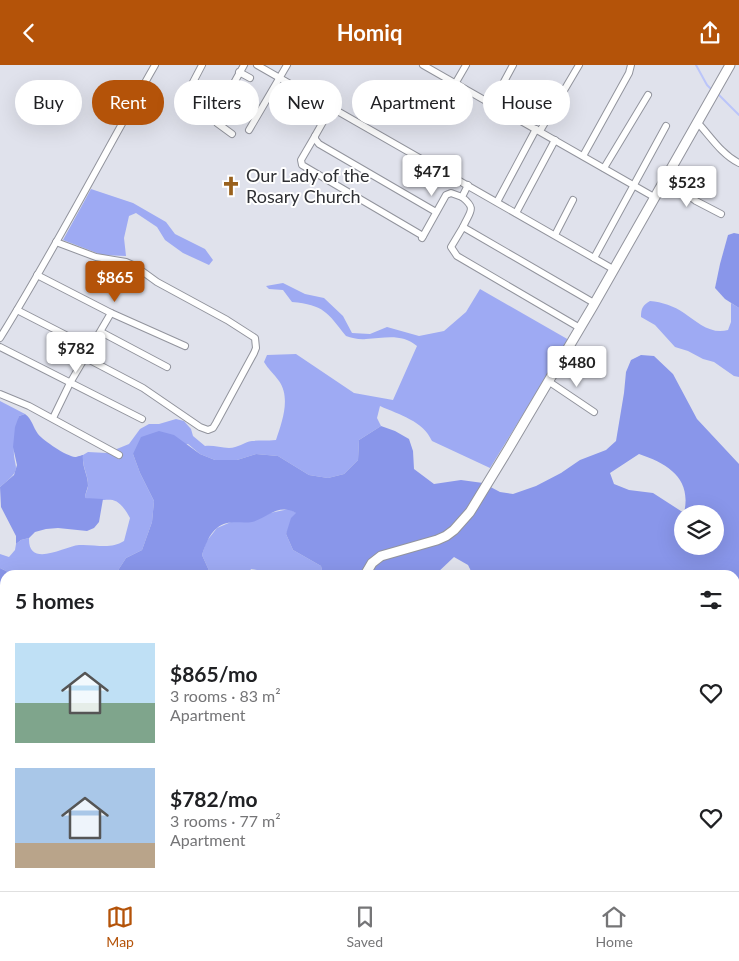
<!DOCTYPE html>
<meta charset="utf-8">
<style>
:root{--surface:#fff;--page:#f6f6f6;--text:#202124;--muted:#757577;--line:#e0e0e0;--accent:#b45309}
body{margin:0;font-family:Lato,sans-serif;background:var(--page);color:var(--text);height:100vh;display:flex;flex-direction:column;font-size:19px;white-space:nowrap}
*{box-sizing:border-box;margin:0}
p{font-size:16px;color:var(--muted)}
.icon{flex:none;width:28px;height:28px;fill:none;stroke:currentColor;stroke-width:2;stroke-linecap:round;stroke-linejoin:round}
.map{position:relative;flex:1;overflow:hidden}
.panel{position:absolute;left:0px;top:505px;width:740px;height:321px;display:flex;flex-direction:column;background:var(--surface);border-radius:15px 15px 0 0;box-shadow:0 5px 20px #0002}
.panel>*{flex:none}
.banner{position:absolute;left:15px;top:15px;width:710px;height:45px;display:flex;gap:10px}
.fabs{position:absolute;left:674px;top:440px;display:grid;gap:10px}
.fabs a{display:grid;place-items:center;width:50px;height:50px;border-radius:50%;background:var(--surface);box-shadow:0 5px 20px #0002;font-size:25px}
.price{position:absolute;translate:-50% -42px;padding:0 11px;border-radius:5px;background:#fff;color:#222;font-size:16px;line-height:32px;filter:drop-shadow(0 1px 2px #0008)}
.price::after{content:'';position:absolute;left:50%;top:30px;width:15px;height:11px;margin-left:-8px;background:inherit;clip-path:polygon(0 0,100% 0,50% 100%)}
.price.current{background:var(--accent);color:#fff}
ul{padding:0;list-style:none}
li{display:flex;align-items:center;gap:15px;height:125px;padding:0 15px}
li span{display:grid;place-items:center;flex:none;width:140px;height:100px;border-radius:0px;color:#555}
li>.icon{margin-inline-start:auto}
span .icon{width:60px;height:60px;fill:#fffc;stroke-width:1}
li b{font-size:21px}
h2{display:flex;justify-content:space-between;align-items:center;height:60px;padding:0 15px;font-size:21px}
.pill{padding:0 18px;border-radius:22px;background:var(--surface);box-shadow:0 5px 20px #0002;font-size:18px;line-height:45px}
.pill.current{background:var(--accent);color:#fff}
header{display:flex;justify-content:space-between;align-items:center;height:65px;padding:0 15px;background:var(--accent);color:#fff;font-size:22px;font-weight:700}
.menu{display:flex;justify-content:space-around;align-items:center;height:70px;border-top:1px solid var(--line);background:var(--surface);font-size:14px;color:var(--muted)}
.menu a{display:grid;justify-items:center;gap:2px}
.menu .current{color:var(--accent)}
.map>svg:first-child{display:block}
.green{fill:#9eaaf3}
.forest{fill:#8996ea;fill-rule:evenodd}
.lines{fill:none;stroke-linecap:round;stroke-linejoin:round}
.stream{stroke:#bbc5f9;stroke-width:2}
.minor-casing{stroke:#92949d;stroke-width:8}
.major-casing{stroke:#92949d;stroke-width:11}
.minor{stroke:#fff;stroke-width:6}
.major{stroke:#fff;stroke-width:9}
.labels{text-anchor:middle;stroke-width:4;stroke-linejoin:round;paint-order:stroke}
.poi-label{font-size:18px;fill:#2f3034;stroke:#fff;text-anchor:start}
</style>
<header><svg class="icon" aria-label="back" viewBox="0 0 24 24"><path d="M15 5l-7 7 7 7"/></svg>Homiq<svg class="icon" aria-label="share" viewBox="0 0 24 24"><path d="M12 15V3M7 8l5-5 5 5M5 13v7h14v-7"/></svg></header>
<div class="map">
<svg width="739" height="826" viewBox="0 0 739 826">
<rect width="100%" height="100%" fill="#e0e2ec"/>
<!-- green -->
<g class="green">
<polygon points="91,124 133,138 166,157 175,169 205,184 213,195 209,200 183,188 165,175 157,162 136,148 129,151 124,173 126,191 102,190 63,175"/>
<path d="M283,218L305,229L324,233L343,251L352,268L370,269L387,262L419,271L444,266L466,247L480,224L569,275L490,403L432,376C423,356 400,350 380,341L377,353L381,361L359,375L358,395L344,409L328,413L309,410L278,391L256,389L237,395H215L200,389L188,379L133,389L140,408L154,436L152,457L142,485L126,493L115,510H14L0,503V489L9,492L15,485L16,479L21,475L29,473C28,504 65,481 79,480C95,479 110,485 124,476L130,453C114,424 109,440 85,433C85,429 87,426 88,422C89,411 82,403 83,390L88,387L107,388L129,379L140,364L149,359H159L176,354L184,356L191,364L193,371L205,381C213,380 221,383 229,383C238,383 244,377 252,376C260,375 267,376 276,375C282,357 291,333 279,316C274,309 268,304 264,297L267,290L296,289L354,328L393,335L417,281C402,268 384,273 366,274C360,275 352,273 346,271C327,247 324,240 292,237L283,225L269,224L266,221Z"/>
<path d="M650,236C662,237 674,241 684,248C697,257 711,270 728,265L731,257V238L739,243V312L734,311L714,297L703,294L688,286L675,282L655,260L641,252C641,243 643,240 650,236Z"/>
<path d="M0,336L25,349L19,351C17,361 15,370 14,380C12,406 26,401 0,422Z"/>
<polygon points="289,444 297,448 286,469 293,485 321,501 323,510 274,510 270,507 251,504 248,510 211,510 202,490 206,477 217,463 231,457 253,456 270,448"/>
<polygon points="170,821 262,821 259,826 169,826"/>
<polygon points="468,821 572,821 577,826 467,826"/>
</g>
<!-- forest -->
<g class="forest">
<polygon points="734,168 739,169 739,243 725,234 715,223 720,199 728,170"/>
<path d="M641,290L654,291L673,309L697,354L739,399V826H577L572,821H735V510H473L468,500L454,492L435,510H323L321,501L293,485L286,469L291,453L296,448C278,438 268,453 252,457C240,459 228,454 217,463C209,469 205,481 202,490L211,510H115L126,493L142,485L152,457L154,436L140,408L133,389L141,372L159,366L174,370L200,389L215,395H237L256,389L278,391L309,410L328,413L344,409L358,395L359,375L381,361L395,366L409,374L413,386L414,404L434,419L461,415L483,418L500,427L513,429L536,421L561,408L580,395L606,385L616,376L624,328L626,307L631,295ZM639,389C669,399 692,414 684,448L653,428L629,425L614,419L610,408ZM682,449H715V481H682Z"/>
<path d="M25,349C32,354 33,362 38,369C44,376 66,391 75,392C77,392 82,390 83,390C82,404 88,409 88,421C87,425 85,429 85,433L103,434L99,457L94,463L87,466L58,463L46,464L35,467L29,473L21,475L16,479V471L1,442L0,422L14,410L17,400L13,382L15,362L19,351Z"/>
<polygon points="0,503 14,510 5,510 5,699 0,705"/>
<polygon points="5,735 5,821 111,821 109,825 30,826 19,823 15,826 0,826 0,741"/>
</g>
<g class="lines">
<!-- stream -->
<g class="stream">
<polyline points="696,0 707,20 712,25"/>
<polyline points="718,29 739,50"/>
</g>
<defs>
<g id="minor">
<polyline points="257,0 613,204"/>
<polyline points="423,0 654,132"/>
<polyline points="239,7 250,13"/>
<polyline points="455,19 466,0"/>
<polyline points="191,21 202,0"/>
<path d="M298,23C292,35 297,42 302,54"/>
<polyline points="492,39 513,0"/>
<polyline points="332,41 315,71 315,74 319,79 436,147"/>
<path d="M698,58C710,71 722,90 739,98"/>
<polyline points="249,65 287,0"/>
<polyline points="540,66 579,0"/>
<polyline points="232,69 217,58 215,52 244,0"/>
<polyline points="315,71 301,95 302,100 423,171"/>
<polyline points="583,91 629,8 631,0"/>
<polyline points="604,103 648,30"/>
<polyline points="666,113 696,136 721,149"/>
<path d="M468,120L462,132C477,144 470,146 463,162L594,238"/>
<polyline points="497,137 536,64"/>
<polyline points="516,148 555,75"/>
<polyline points="463,162 451,182 457,191 580,263"/>
<polyline points="555,170 573,135"/>
<polyline points="422,173 446,130 451,128 462,132"/>
<polyline points="56,177 96,192 126,197 135,201 157,217 227,255 255,273 256,283 254,288 216,358 213,363 208,365 200,362 143,323 86,293"/>
<polyline points="594,193 666,61"/>
<polyline points="37,210 111,248 185,281"/>
<polyline points="17,245 91,283"/>
<polyline points="101,267 167,302"/>
<path d="M0,273C55,184 103,91 155,0"/>
<polyline points="0,282 142,354"/>
<polyline points="548,316 594,347"/>
<polyline points="0,329 29,341 119,390"/>
<polyline points="53,353 70,318 111,248"/>
</g>
<g id="major">
<polyline points="365,510 372,498 381,491 437,475 446,471 454,465 470,447 509,383 593,241 730,0"/>
<polyline points="129,826 135,821"/>
</g>
</defs>
<!-- minor casing -->
<use href="#minor" class="minor-casing"/>
<!-- major casing -->
<use href="#major" class="major-casing"/>
<!-- minor -->
<use href="#minor" class="minor"/>
<!-- major -->
<use href="#major" class="major"/>
</g>
<!-- icons -->
<defs>
<symbol id="church-bare" viewBox="-9 -9 18 18"><path d="M-1.2-6h2.4v3.5h3.3v2.4h-3.3V6h-2.4V-.1h-3.3v-2.4h3.3Z" fill="#99611d" stroke="#fff" stroke-width="2.5" paint-order="stroke"/></symbol>
</defs>
<g fill-rule="evenodd">
<use href="#church-bare" x="217" y="107" width="28" height="28"/>
</g>
<g class="labels">
<!-- poi labels -->
<g class="poi-label">
<text x="246" y="117">Our Lady of the<tspan x="246" dy="21">Rosary Church</tspan></text>
</g>
</g>
</svg>
<div class="fabs">
<a><svg class="icon" aria-label="layers" viewBox="0 0 24 24"><path d="M12 4l9 5-9 5-9-5zM3 14l9 5 9-5"/></svg></a>
</div>
<b class="price" style="left:432px;top:132px">$471</b>
<b class="price" style="left:687px;top:143px">$523</b>
<b class="price current" style="left:115px;top:238px">$865</b>
<b class="price" style="left:76px;top:309px">$782</b>
<b class="price" style="left:577px;top:323px">$480</b>
<div class="banner">
<a class="pill">Buy</a>
<a class="pill current">Rent</a>
<a class="pill">Filters</a>
<a class="pill">New</a>
<a class="pill">Apartment</a>
<a class="pill">House</a>
</div>
<section class="panel">
<h2>5 homes<svg class="icon" aria-label="filters" viewBox="0 0 24 24"><path d="M4 7h16M4 17h16"/><circle cx="9" cy="7" r="2"/><circle cx="15" cy="17" r="2"/></svg></h2>
<ul>
<li><span style="background:linear-gradient(#bfe0f5 60%,#7fa58c 0)"><svg class="icon" aria-label="home" viewBox="0 0 24 24"><path d="M3 11l9-7 9 7M6 9v11h12V9"/></svg></span><div><b>$865/mo</b><p>3 rooms · 83 m²</p><p>Apartment</p></div><svg class="icon" aria-label="heart" viewBox="0 0 24 24"><path d="M12 20l-8-8c-3-5 5-10 8-4 3-6 11-1 8 4z"/></svg></li>
<li><span style="background:linear-gradient(#a9c7e8 75%,#b9a48a 0)"><svg class="icon" aria-label="home" viewBox="0 0 24 24"><path d="M3 11l9-7 9 7M6 9v11h12V9"/></svg></span><div><b>$782/mo</b><p>3 rooms · 77 m²</p><p>Apartment</p></div><svg class="icon" aria-label="heart" viewBox="0 0 24 24"><path d="M12 20l-8-8c-3-5 5-10 8-4 3-6 11-1 8 4z"/></svg></li>
</ul>
</section>
</div>
<nav class="menu">
<a class="current"><svg class="icon" aria-label="map" viewBox="0 0 24 24"><path d="M3 6l6-2 6 2 6-2v14l-6 2-6-2-6 2zM9 4v14M15 6v14"/></svg>Map</a>
<a><svg class="icon" aria-label="saved" viewBox="0 0 24 24"><path d="M7 4h10v16l-5-4-5 4z"/></svg>Saved</a>
<a><svg class="icon" aria-label="home" viewBox="0 0 24 24"><path d="M3 11l9-7 9 7M6 9v11h12V9"/></svg>Home</a>
</nav>
